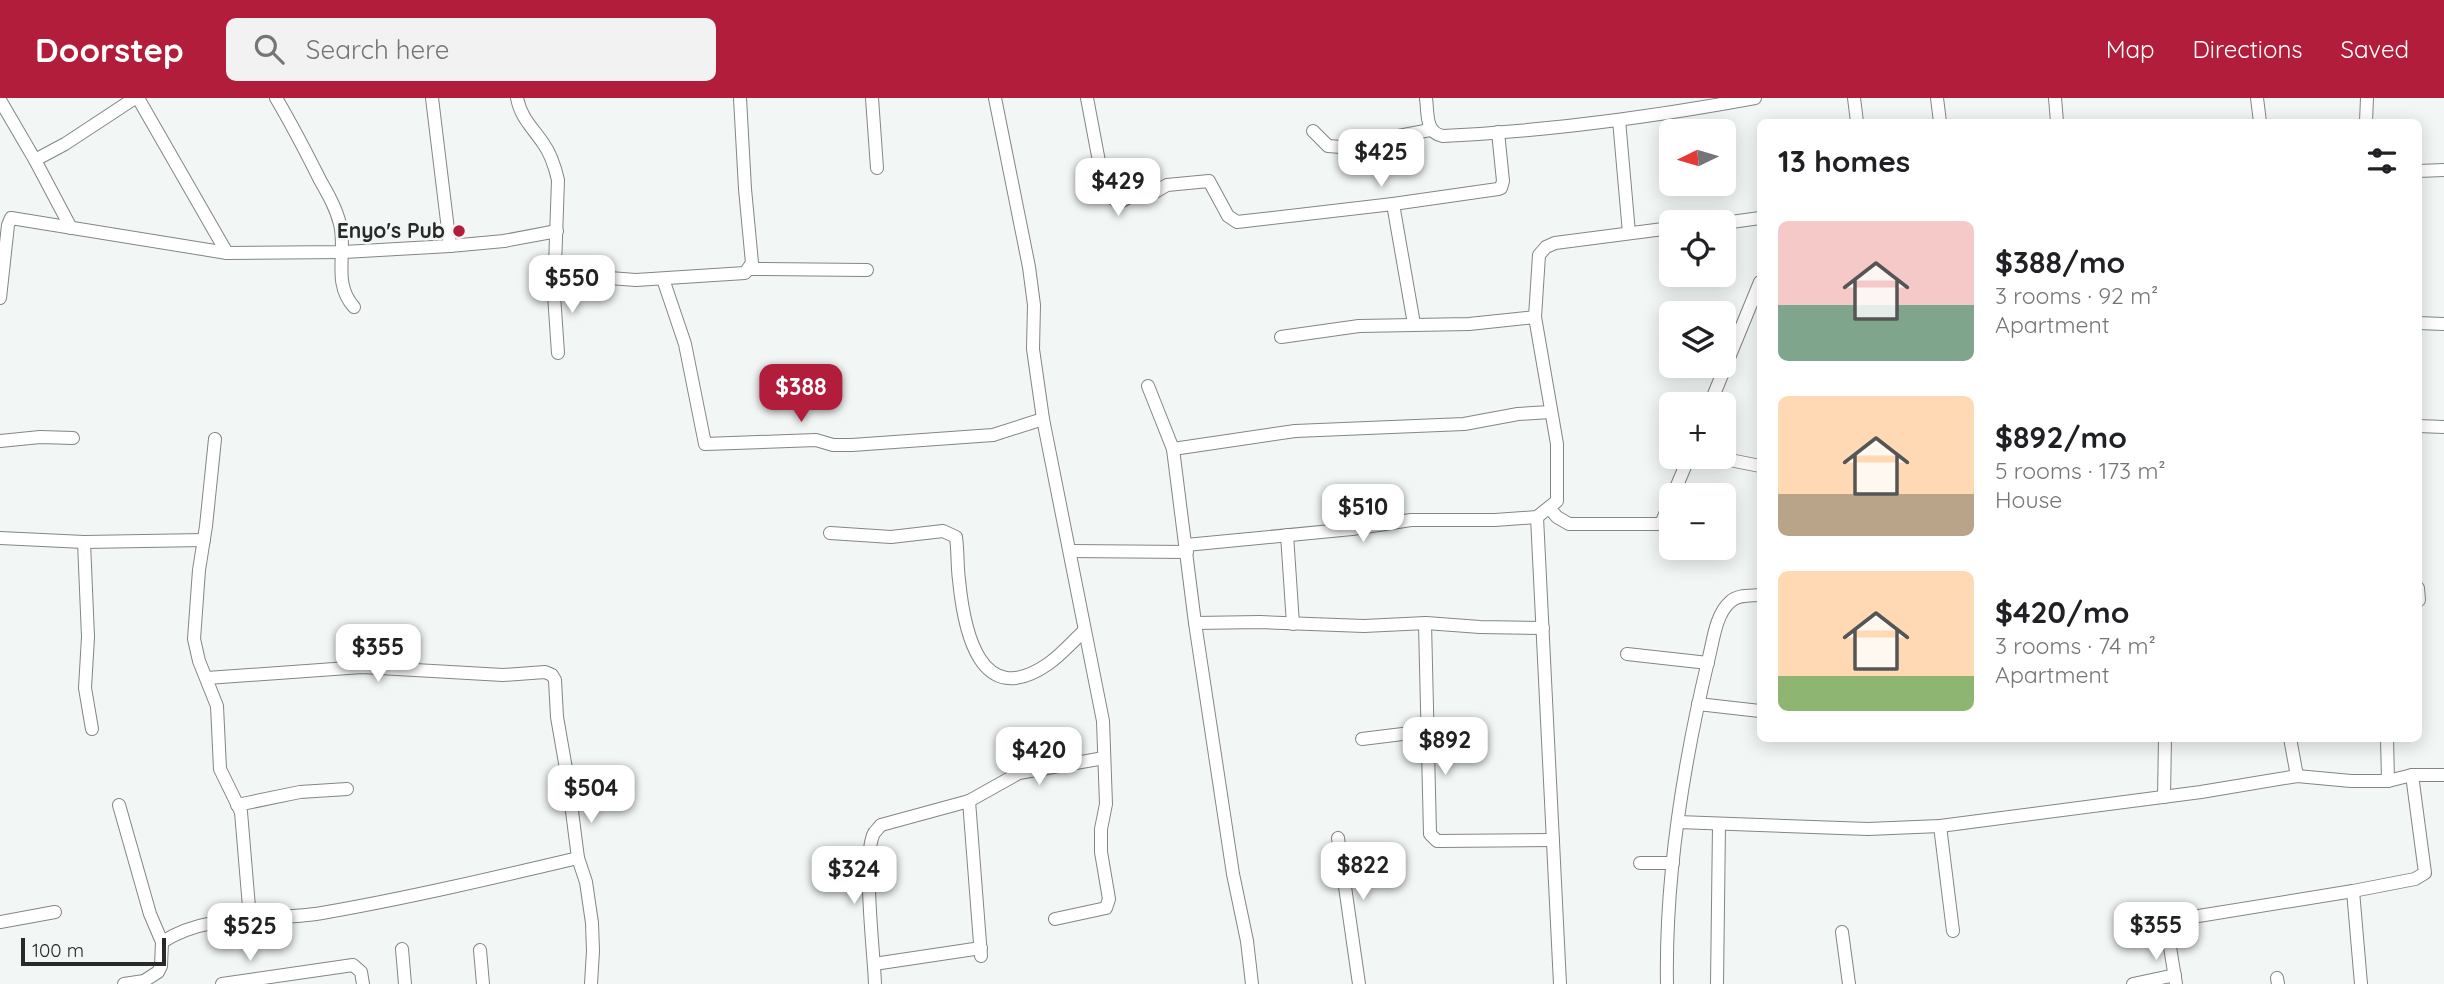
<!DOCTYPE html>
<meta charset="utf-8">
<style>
:root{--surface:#fff;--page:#f2f2f2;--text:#202124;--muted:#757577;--accent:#b11d3a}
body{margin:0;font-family:Quicksand,sans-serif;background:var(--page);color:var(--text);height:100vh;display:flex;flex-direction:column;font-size:26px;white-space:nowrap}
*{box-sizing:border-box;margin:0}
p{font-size:23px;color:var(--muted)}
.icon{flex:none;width:38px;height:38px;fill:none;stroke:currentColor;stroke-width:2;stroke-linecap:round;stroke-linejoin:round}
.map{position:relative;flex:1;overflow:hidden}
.panel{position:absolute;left:1757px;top:21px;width:665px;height:623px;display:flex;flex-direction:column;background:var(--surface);border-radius:10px;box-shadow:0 4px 18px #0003}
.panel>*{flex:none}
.needle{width:46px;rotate:265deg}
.controls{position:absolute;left:1659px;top:21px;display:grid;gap:14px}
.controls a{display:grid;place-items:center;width:77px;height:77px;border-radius:10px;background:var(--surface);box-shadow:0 4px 18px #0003;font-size:35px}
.scale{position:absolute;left:21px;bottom:18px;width:145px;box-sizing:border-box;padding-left:7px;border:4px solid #282a2a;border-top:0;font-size:19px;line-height:24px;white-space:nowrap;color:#282a2a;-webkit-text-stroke:5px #f2f7f5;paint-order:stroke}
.price{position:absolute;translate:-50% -60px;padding:0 16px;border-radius:14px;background:#fff;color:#222;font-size:23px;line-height:46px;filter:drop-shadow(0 2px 4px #0008)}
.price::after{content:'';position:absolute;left:50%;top:42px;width:21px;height:16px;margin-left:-10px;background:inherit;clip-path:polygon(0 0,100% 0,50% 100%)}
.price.active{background:var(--accent);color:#fff}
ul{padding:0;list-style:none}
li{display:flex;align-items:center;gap:21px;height:175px;padding:0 21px}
li span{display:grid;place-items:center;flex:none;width:196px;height:140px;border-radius:10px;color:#555}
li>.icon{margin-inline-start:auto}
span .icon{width:84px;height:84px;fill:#fffc;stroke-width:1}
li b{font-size:30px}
h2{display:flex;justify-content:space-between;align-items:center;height:84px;padding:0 21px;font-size:30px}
header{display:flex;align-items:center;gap:42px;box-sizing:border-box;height:98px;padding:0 35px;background:var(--accent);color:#fff}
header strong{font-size:33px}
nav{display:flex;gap:38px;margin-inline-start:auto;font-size:24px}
.search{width:490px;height:63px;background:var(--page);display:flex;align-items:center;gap:18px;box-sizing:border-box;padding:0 24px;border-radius:10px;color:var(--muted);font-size:26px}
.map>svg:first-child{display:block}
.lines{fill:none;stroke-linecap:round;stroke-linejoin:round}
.minor-casing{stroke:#828685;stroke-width:14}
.minor{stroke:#fff;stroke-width:12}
.poi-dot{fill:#b11d3a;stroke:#f2f7f5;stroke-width:2.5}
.labels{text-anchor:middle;stroke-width:5;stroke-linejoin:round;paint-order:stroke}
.poi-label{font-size:21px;font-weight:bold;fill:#282a2a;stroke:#f2f7f5;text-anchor:end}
</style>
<header>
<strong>Doorstep</strong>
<div class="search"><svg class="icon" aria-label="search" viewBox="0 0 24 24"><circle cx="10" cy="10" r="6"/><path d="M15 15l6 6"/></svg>Search here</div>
<nav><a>Map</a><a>Directions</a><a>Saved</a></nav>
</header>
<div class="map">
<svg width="2444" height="886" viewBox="0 0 2444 886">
<rect width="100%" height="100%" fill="#f2f7f5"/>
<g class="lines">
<defs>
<g id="minor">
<polyline points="138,0 227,155"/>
<path d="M276,0C292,27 306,54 320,82C328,96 336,110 340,126C347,155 332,185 354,209"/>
<polyline points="432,0 450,148"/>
<path d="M517,0C521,20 532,29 543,45C551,56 555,69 558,82L554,197L558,255"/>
<polyline points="872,0 877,70"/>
<polyline points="995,0 1029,169 1034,207 1033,251 1043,321 1103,623 1106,706 1101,731 1101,754 1109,801 1106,810 1055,821"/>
<polyline points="1087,0 1101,74 1115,102 1120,104 1131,98 1155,94 1167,87 1209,83 1228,118 1237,124 1393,106 1498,91 1501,90 1503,83 1498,34"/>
<path d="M1426,0C1428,15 1425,35 1443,38C1547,33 1652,19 1755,0"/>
<polyline points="1854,0 1857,24"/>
<polyline points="1937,0 1940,24"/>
<polyline points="2055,0 2057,24"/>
<polyline points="2257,0 2260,24"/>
<polyline points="0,2 35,62 65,46 135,0"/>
<polyline points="1619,22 1629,135"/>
<polyline points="2366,24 2367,0"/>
<polyline points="1313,33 1328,48 1341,49 1430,32"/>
<polyline points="35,62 71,130"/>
<polyline points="2418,73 2444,72"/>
<polyline points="1393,106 1414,226"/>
<polyline points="1724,125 1760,120"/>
<polyline points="750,171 867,172"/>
<polyline points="556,176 636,182 745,175 752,165 745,91 740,0"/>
<polyline points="663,181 685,246 705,346 816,342 833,347 852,347 993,337 1043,321"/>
<polyline points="0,200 8,127 11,120 227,155 344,154 450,148 504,143 557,133"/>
<polyline points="2418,225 2444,226"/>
<polyline points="1281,239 1359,228 1469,226 1535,219"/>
<polyline points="1148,288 1173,351 1195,525 1233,776 1247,843 1252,886"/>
<polyline points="1710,306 1760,184"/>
<polyline points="2418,328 2444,329"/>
<polyline points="215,341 206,428 199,472 194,541 199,563 217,608 220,671 241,714 250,821"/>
<polyline points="0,343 40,339 73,340"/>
<polyline points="1173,351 1295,333 1464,326 1518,316 1550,314"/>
<polyline points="1715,359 1760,368"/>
<polyline points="1673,397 1689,359"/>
<polyline points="1550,411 1557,419 1569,426 1661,426 1671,402"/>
<polyline points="1537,419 1560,886"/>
<path d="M830,435L891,439L943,433L956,439C958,453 957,467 959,482C964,533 980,613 1048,566C1062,556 1072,544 1084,533"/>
<polyline points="1287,437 1293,526"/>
<polyline points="0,440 84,444 204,442"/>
<polyline points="84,444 88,539 85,590 92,631"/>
<polyline points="1186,447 1352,431 1411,422 1495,422 1537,419 1557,403 1557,346 1535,219 1539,157 1546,149 1555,145 1671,130"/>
<polyline points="1071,453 1187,454"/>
<polyline points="2418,490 2419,502"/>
<polyline points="1195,525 1260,524 1364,528 1426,525 1480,529 1543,530"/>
<polyline points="1425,525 1430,736 1437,743 1553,742"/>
<polyline points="1627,556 1708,565"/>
<polyline points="207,580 362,569 503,577 545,574 552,577 555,582 557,619 568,682 578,760 586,784 592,825 593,853 591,886"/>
<polyline points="1698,606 1760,613"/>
<polyline points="2290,640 2297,678"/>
<polyline points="2387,640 2388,683"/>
<polyline points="1362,641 1427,633"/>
<polyline points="2164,699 2165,640"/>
<polyline points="969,703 981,858"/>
<polyline points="119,707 150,816 162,844 161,868 158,874 144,883 124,886"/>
<polyline points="237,707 300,694 347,691"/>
<polyline points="1678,724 1868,731 1940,728 2201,694 2297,678 2351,683 2388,683 2412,677 2444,677"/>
<polyline points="1940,728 1953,833"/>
<polyline points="1338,740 1359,886"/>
<polyline points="1640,765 1673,765"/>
<polyline points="2353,793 2361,886"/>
<polyline points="0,824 55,814"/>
<polyline points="1842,834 1849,886"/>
<path d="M162,844C210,813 269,824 322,815C408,800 493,780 578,760"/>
<polyline points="402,851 405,886"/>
<polyline points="480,852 483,886"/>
<polyline points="874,866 981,850"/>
<polyline points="2277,880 2278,886"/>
<polyline points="222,886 353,867 361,874 363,886"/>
<path d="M875,886C874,855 862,758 874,735C875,734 880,728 881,727L969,703L1019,675L1104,660"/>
<path d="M1667,886C1665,778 1683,668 1708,563C1713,545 1715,517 1730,504C1738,496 1751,498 1760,497"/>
<polyline points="1717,886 1719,727"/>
<polyline points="2133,886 2175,877"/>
<polyline points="2176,886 2168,837 2169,829 2174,822 2353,793 2415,781 2425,775 2412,677"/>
</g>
</defs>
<!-- minor casing -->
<use href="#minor" class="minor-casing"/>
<!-- minor -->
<use href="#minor" class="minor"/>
</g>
<!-- markers -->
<circle class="poi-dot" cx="459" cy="133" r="7"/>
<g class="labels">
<!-- poi labels -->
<g class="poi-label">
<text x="445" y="140">Enyo's Pub</text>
</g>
</g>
</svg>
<div class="controls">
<a><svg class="needle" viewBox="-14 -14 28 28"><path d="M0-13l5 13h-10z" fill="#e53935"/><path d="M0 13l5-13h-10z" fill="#757577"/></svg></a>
<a><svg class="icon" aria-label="locate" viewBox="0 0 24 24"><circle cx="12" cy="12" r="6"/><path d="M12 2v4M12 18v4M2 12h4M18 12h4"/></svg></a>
<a><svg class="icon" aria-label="layers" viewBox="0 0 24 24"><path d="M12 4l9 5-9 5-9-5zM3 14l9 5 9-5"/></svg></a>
<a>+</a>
<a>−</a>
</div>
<div class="scale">100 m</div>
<b class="price" style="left:1381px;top:91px">$425</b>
<b class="price" style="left:1118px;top:120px">$429</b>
<b class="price" style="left:572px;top:217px">$550</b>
<b class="price active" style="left:801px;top:326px">$388</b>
<b class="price" style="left:1363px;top:446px">$510</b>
<b class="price" style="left:378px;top:586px">$355</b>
<b class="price" style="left:1445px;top:679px">$892</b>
<b class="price" style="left:1039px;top:689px">$420</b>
<b class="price" style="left:591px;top:727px">$504</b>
<b class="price" style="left:1363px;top:804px">$822</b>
<b class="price" style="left:854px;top:808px">$324</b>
<b class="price" style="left:2156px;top:864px">$355</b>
<b class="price" style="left:250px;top:865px">$525</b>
<section class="panel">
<h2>13 homes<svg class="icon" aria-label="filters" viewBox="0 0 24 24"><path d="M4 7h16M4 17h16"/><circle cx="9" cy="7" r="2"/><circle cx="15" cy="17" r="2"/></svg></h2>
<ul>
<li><span style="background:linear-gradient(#f6c9c9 60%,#7fa58c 0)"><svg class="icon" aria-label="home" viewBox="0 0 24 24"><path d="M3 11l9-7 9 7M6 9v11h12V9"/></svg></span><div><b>$388/mo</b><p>3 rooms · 92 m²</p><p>Apartment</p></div></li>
<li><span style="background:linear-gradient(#ffd9b3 70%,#b9a48a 0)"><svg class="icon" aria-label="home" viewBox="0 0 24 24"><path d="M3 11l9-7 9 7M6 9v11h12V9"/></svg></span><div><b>$892/mo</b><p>5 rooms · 173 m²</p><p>House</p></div></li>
<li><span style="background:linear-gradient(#ffd9b3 75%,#8fb573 0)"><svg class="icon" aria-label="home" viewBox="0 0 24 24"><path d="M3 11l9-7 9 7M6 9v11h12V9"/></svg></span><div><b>$420/mo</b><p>3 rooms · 74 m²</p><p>Apartment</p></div></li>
</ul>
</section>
</div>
